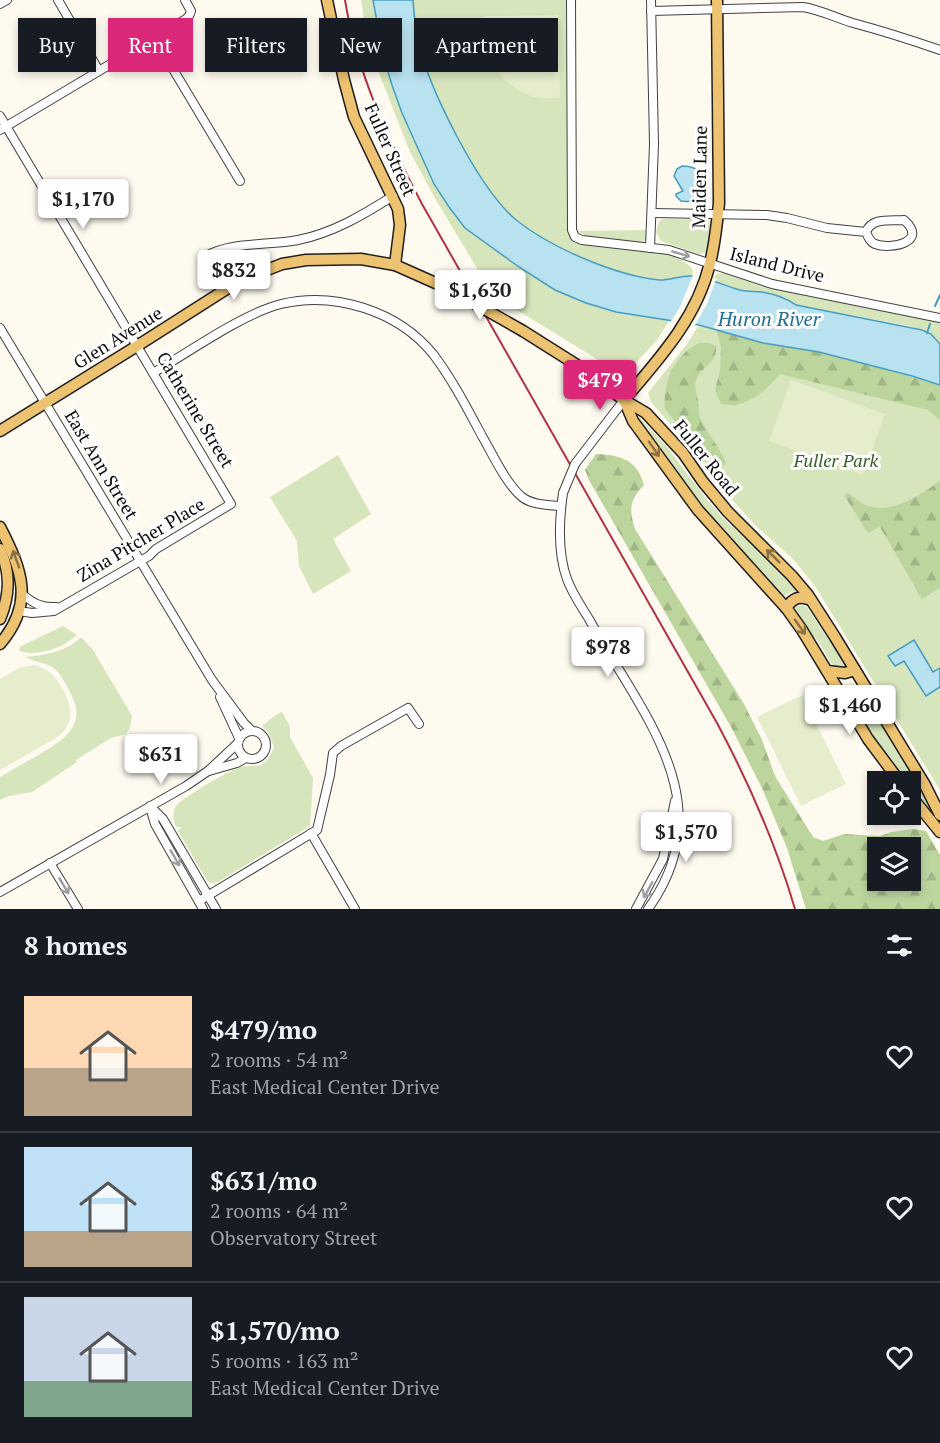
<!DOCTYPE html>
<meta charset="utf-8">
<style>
:root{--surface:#171b24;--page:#242831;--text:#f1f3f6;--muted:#9ea1a6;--line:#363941;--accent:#db2777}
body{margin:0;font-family:"PT Serif",serif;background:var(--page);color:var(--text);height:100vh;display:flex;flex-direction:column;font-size:22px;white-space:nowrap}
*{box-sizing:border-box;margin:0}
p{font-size:20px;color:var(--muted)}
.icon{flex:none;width:33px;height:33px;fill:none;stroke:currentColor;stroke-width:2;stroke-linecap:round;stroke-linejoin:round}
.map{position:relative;height:909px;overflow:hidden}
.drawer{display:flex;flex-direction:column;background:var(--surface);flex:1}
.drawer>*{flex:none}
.top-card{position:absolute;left:18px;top:18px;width:600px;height:54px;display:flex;gap:12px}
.tools{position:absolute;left:867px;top:771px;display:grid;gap:12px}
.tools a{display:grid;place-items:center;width:54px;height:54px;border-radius:0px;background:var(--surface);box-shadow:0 3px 9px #0003;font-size:30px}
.price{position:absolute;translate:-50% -51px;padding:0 14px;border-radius:6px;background:#fff;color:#222;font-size:20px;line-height:39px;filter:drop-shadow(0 2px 3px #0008)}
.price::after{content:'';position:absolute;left:50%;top:36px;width:18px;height:14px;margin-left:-9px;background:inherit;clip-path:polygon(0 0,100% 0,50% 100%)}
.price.active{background:var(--accent);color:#fff}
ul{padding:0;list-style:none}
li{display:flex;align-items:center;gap:18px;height:150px;padding:0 24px}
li+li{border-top:2px solid var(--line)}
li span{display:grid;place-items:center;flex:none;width:168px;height:120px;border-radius:0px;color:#555}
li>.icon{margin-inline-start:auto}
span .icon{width:72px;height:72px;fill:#fffc;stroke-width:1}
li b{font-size:26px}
h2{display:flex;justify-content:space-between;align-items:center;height:72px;padding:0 24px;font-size:26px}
.chip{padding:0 21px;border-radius:0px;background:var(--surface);box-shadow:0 3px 9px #0003;font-size:21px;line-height:54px}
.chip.active{background:var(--accent);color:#fff}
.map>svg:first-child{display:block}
.green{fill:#d6e5bc}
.forest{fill:url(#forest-firs);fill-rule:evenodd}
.pitch{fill:#e6edcd}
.water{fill:#b9e2f1;stroke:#469dc2;stroke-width:1.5}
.pier{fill:#fefaf0}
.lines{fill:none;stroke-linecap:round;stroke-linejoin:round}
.stream{stroke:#469dc2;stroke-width:2}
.minor-casing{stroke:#414141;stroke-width:10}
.major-casing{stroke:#1f1f1f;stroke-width:13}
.minor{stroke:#fff;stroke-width:8}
.major{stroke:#edc271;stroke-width:10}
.rail{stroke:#b23245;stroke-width:2}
.minor-bridge-casing{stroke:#414141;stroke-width:10;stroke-linecap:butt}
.major-bridge-casing{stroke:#1f1f1f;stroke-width:13;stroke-linecap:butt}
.minor-bridge{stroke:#fff;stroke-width:8}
.major-bridge{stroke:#edc271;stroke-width:10}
.oneway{stroke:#9f9f9f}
.oneway2{stroke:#897144}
.labels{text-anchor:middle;stroke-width:6;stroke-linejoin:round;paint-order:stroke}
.street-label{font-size:18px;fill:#0e0e0e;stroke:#fff}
.park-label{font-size:18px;font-style:italic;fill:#366024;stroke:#fff}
.water-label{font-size:20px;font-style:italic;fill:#226f95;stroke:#fff}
</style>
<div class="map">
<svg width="940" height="909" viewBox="0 0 940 909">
<defs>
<pattern id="forest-firs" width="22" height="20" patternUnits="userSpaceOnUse" patternTransform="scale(1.5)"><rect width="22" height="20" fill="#bcd59d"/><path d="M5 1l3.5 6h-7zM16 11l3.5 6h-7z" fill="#a0b686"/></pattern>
</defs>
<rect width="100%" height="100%" fill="#fefaf0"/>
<!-- green -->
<g class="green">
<polygon points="361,0 373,0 384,59 402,113 434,184 449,207 465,228 555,290 586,303 616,312 669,321 657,340 625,375 613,372 595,358 493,295 436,200 410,152 368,45"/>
<path d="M413,0H566L569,235L578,239L671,254L689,265L693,271L692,276C681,277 671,280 660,279C616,276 549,248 515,219C478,186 429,89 418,41C415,28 414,13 413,0Z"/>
<path d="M663,219H706C716,225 710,242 707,252L699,254L661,241L656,232L659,221Z"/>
<path d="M646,230V240L642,243C626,241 589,242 578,231Z"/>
<polygon points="725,273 940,321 940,344 931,334 910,326 796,305 786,298 765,292 741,290 716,282 717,279 713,278 717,274"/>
<polygon points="699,325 845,358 940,385 940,790 815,586 792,558 756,526 725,492 698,456 651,402 648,393 687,344"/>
<polygon points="640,418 667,447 707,500 726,521 782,571 798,591 791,592 783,597 694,498 638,420"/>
<polygon points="338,455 371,514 333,539 351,571 313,594 299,566 297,541 270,497"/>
<polygon points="799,604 807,607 824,633 833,643 847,667 836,667 832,664 818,641 810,634 794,610"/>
<path d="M63,626L77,635C63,648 38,657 20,651L19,647Z"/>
<path d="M80,638H82L93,650L132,716L130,728L126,734L111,738L76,760L77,762L32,792L9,796L0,800V777C12,770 24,763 37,756C62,741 89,726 70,692C66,685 63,678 58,672C48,661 33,663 26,657C45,655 65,652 80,638Z"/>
<polygon points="858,684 940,819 940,827 911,788 910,782 905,781 877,745 845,693"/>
<path d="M282,712L290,727V737L313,778L310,826L218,882L211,883L206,879L178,831L181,827H176C173,820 172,811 177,805C185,796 226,773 237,768C245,765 253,767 261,765C268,762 271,754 274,747L268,732L262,726L277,714Z"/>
</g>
<!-- forest -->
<g class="forest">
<path d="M716,329L763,343L793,347L845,358L940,385V420L928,410L780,374C770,387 753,402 736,405C732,406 725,404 721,404L715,390L720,370L721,347Z"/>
<path d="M699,343H710L716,346C718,364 700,366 696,381C694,387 697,394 698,400C699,406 698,412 700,418C707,434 720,447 726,463L719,472L714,470L665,409C663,380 673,357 699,343Z"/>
<path d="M596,454C620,455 637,459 644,485C629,501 629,509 635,529L744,704L762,740L775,776L813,837L823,841L844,834L880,836L891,832L913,829L926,831L940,855V909H806L787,848L762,788L731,727L589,480L585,470ZM878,848H910V880H878Z"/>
<path d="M940,481V588L922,599L880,527L868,533L844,495L848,493C854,497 861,504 868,506C893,514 920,495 940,481Z"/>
</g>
<!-- pitch -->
<g class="pitch">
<path d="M558,15L560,98C554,98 547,99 541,98C519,96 495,75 488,54C484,42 484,29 484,16Z"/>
<polygon points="791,380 885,414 863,475 769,441"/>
<path d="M33,665C48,668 55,676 62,688C73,707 75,724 56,738L0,770V679L19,668Z"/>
<polygon points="802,695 846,784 801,806 757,717"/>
</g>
<!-- water -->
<g class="water">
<path d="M373,0H413C414,13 415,28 418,41C429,89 478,187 515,219C549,247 616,276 660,280C671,280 681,275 692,276C708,277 724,286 740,290C747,292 755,291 762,292C775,294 786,298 796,305L922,330L931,334L940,344V385L912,376L819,352L763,343L699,325L616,312L586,303L555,290L519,267L465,228L449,207L434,184L402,113L392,85L384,59Z"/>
<path d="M682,166C716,166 709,206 681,201L676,196V194L683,191L674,176L677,169Z"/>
<polygon points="914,640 933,672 940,668 940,687 926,696 904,661 895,666 888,656"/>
</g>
<!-- pier -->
<polygon class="pier" points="693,275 716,279 707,304 694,327 669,324 680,307"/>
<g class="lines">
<!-- stream -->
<g class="stream">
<polyline points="935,306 940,295"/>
<polyline points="927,333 930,324"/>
</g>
<defs>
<g id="minor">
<polyline points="58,0 99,71"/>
<polyline points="571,0 572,230 575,237 582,240 669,250 772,284 940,318"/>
<polyline points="0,4 7,0"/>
<path d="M651,11L803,7C821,10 836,18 853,23C883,31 911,40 940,50"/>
<polyline points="155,39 240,181"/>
<polyline points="0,116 231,504 156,549 149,556 54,611 32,613 19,611"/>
<polyline points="0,130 186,19 189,16 191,11 185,0"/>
<path d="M653,213L767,215L787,218L827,228L866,232C868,237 870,242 875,244C891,250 929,242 904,220C890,221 872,217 866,232"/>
<polyline points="650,248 654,144 651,0"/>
<path d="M204,257C231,241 267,246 298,240C333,233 363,215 393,196"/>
<polyline points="0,328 212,680 244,723 252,731"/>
<path d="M153,373C189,352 242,314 281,304C335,291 398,311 433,354C452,379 467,408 482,436C492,453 506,484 522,497C532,505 548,505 561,506"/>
<polyline points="575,464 624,400"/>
<path d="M563,493C559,521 557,552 567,579C572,593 581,606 589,619C640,712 725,802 648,909"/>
<path d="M22,594C33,603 41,608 56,607"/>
<polyline points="220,697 239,738"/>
<circle cx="252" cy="745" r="14"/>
<polyline points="209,771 237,763 246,758"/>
<polyline points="150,806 163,819 216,909"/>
<polyline points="150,807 155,824 203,909"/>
<polyline points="311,833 355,909"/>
<polyline points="50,863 78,909"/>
<polyline points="0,892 186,786 208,771 238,743"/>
<polyline points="199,901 317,830 330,775 333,753 341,746 408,708 419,724"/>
<polyline points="636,909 663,859 675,801"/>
</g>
<g id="major">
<polyline points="327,0 344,80 354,117 398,209 400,225 395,265"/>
<polyline points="523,331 580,367 624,400 646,413 683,453 703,482 728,512 792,576 808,595 835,637 925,785 940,815"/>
<polyline points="624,400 633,421 698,510 787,609 802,630 868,739 900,782"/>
<path d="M624,400C659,359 697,318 710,263C715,244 717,223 719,203L717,0"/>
<polyline points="0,431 137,346 239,281 282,264 306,260 361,259 395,265 449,289"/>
<path d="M0,527C22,570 35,603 0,644"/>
<path d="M0,549C11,573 10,595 0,619"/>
<path d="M786,608C793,598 799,595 811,600"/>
<polyline points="827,671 845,673 855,670"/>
<polyline points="910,795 940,832"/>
</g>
</defs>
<!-- minor casing -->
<use href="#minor" class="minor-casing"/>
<!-- major casing -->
<use href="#major" class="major-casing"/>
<!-- minor -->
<use href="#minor" class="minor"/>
<!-- major -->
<use href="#major" class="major"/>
<!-- rail -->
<path class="rail" d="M345,0C357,73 388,139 422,204L717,723C749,783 776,844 795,909"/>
<defs>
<polyline id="minor-bridge" points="563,493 575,464"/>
<polyline id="major-bridge" points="449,289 523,331"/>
</defs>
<!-- minor-bridge casing -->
<use href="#minor-bridge" class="minor-bridge-casing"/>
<!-- major-bridge casing -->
<use href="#major-bridge" class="major-bridge-casing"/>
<!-- minor-bridge -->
<use href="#minor-bridge" class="minor-bridge"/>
<!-- major-bridge -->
<use href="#major-bridge" class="major-bridge"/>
</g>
<!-- one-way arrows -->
<defs><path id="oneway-shaft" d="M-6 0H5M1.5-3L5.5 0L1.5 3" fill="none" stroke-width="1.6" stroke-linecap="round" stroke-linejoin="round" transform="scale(1.5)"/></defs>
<g class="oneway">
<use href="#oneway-shaft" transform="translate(681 254) rotate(16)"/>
<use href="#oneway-shaft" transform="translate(175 858) rotate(60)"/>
<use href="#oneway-shaft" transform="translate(64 886) rotate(59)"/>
<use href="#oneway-shaft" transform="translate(648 890) rotate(119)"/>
</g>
<g class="oneway2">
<use href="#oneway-shaft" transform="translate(654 449) rotate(55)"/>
<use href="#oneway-shaft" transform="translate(773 556) rotate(-135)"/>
<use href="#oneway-shaft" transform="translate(16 559) rotate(-110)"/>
<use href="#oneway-shaft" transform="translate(800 627) rotate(55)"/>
</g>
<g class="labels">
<!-- street labels -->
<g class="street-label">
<text transform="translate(390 150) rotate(66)" y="6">Fuller Street</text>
<text transform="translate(700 177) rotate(-89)" y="6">Maiden Lane</text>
<text transform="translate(777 265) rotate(14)" y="6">Island Drive</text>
<text transform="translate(118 338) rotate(-32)" y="6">Glen Avenue</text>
<text transform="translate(195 410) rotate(59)" y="6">Catherine Street</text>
<text transform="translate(706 458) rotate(51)" y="6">Fuller Road</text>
<text transform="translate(101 465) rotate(59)" y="6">East Ann Street</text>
<text transform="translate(141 540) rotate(-31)" y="6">Zina Pitcher Place</text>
</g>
<!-- park labels -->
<g class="park-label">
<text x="836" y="467">Fuller Park</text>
</g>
<!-- water labels -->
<g class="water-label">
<text x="769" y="326">Huron River</text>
</g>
</g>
</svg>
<div class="tools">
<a><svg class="icon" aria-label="locate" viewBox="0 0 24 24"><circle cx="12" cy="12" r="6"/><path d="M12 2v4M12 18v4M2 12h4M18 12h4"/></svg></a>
<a><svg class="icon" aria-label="layers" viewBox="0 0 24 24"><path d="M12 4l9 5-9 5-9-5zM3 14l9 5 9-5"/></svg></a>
</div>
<b class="price" style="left:83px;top:230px">$1,170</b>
<b class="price" style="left:234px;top:301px">$832</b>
<b class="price" style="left:480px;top:321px">$1,630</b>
<b class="price active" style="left:600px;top:411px">$479</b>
<b class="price" style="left:608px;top:678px">$978</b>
<b class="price" style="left:850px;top:736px">$1,460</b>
<b class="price" style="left:161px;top:785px">$631</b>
<b class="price" style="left:686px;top:863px">$1,570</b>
<div class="top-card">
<a class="chip">Buy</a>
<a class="chip active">Rent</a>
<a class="chip">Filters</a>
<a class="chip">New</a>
<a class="chip">Apartment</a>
</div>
</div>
<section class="drawer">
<h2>8 homes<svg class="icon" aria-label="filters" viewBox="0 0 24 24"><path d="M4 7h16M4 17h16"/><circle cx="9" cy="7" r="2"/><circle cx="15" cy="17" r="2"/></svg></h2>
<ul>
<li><span style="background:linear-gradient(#ffd9b3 60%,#b9a48a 0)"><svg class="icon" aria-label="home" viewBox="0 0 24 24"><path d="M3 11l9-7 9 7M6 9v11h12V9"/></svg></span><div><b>$479/mo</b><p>2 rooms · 54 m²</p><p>East Medical Center Drive</p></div><svg class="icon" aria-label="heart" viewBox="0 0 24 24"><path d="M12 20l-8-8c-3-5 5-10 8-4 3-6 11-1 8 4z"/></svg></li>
<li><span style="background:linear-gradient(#bfe0f5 70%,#b9a48a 0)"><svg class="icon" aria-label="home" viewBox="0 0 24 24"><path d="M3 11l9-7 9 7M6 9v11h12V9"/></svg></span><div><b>$631/mo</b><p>2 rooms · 64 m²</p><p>Observatory Street</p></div><svg class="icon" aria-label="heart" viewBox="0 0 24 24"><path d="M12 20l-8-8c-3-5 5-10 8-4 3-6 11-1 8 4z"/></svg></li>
<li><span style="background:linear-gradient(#c9d6e8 70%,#7fa58c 0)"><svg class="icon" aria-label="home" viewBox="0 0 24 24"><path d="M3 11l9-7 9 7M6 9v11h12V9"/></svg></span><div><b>$1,570/mo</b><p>5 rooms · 163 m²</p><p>East Medical Center Drive</p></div><svg class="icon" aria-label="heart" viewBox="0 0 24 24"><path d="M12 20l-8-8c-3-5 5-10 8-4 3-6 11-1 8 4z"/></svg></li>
</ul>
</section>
